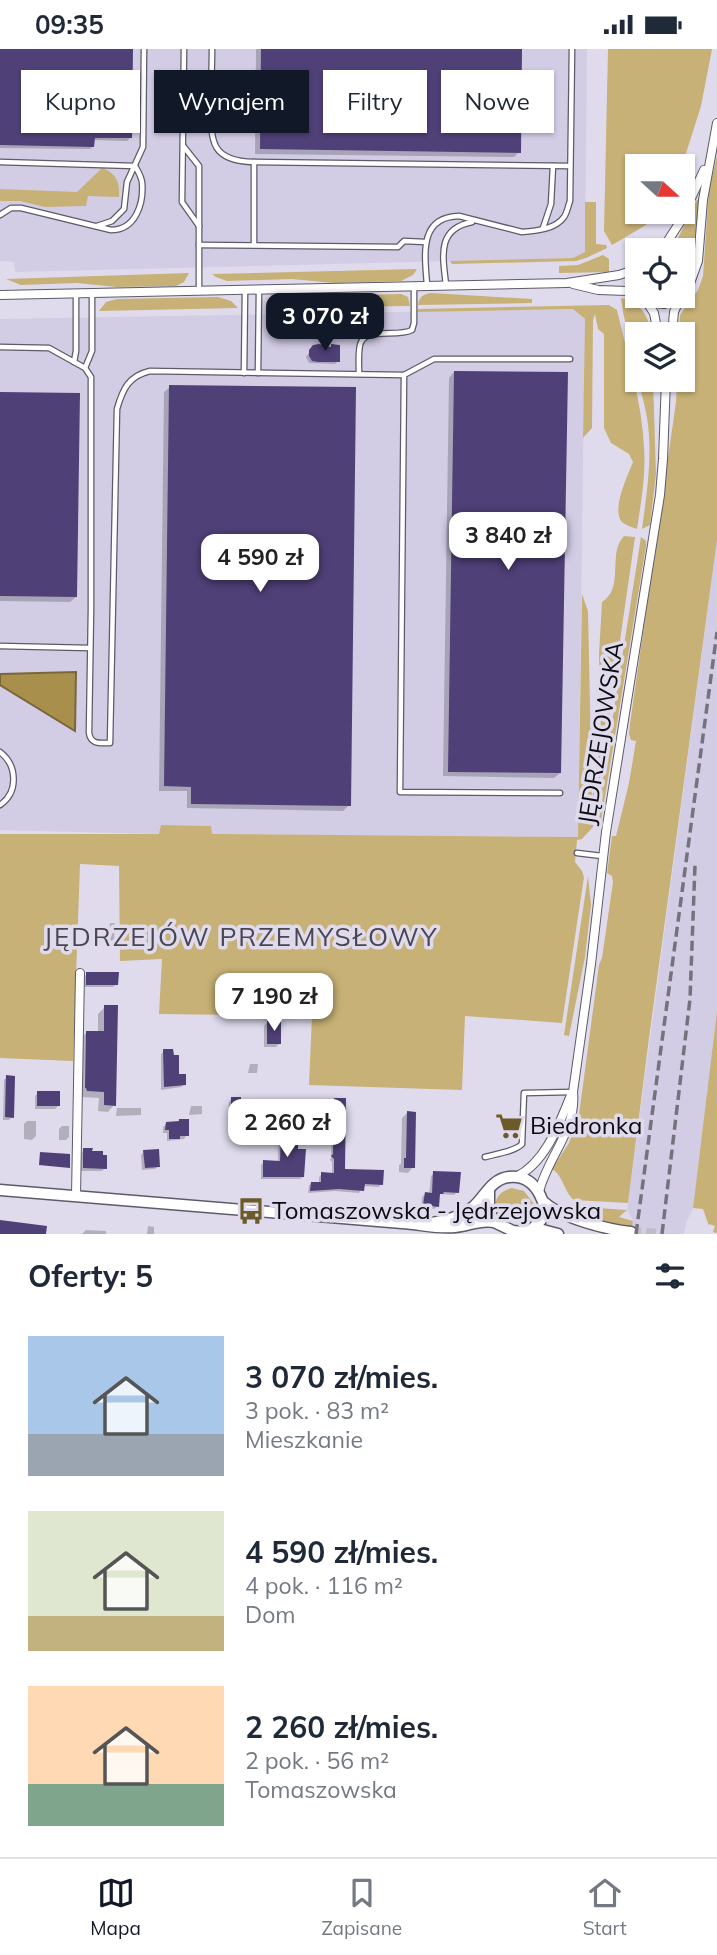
<!DOCTYPE html>
<html lang="pl">
<meta charset="utf-8">
<style>
:root{--surface:#fff;--page:#f2f2f3;--text:#1f2937;--muted:#747a83;--line:#e0e1e3;--accent:#111827}
body{margin:0;font-family:Mulish,sans-serif;background:var(--page);color:var(--text);height:100vh;display:flex;flex-direction:column;font-size:26px;white-space:nowrap}
*{box-sizing:border-box;margin:0}
p{font-size:23px;color:var(--muted)}
.icon{flex:none;width:38px;height:38px;fill:none;stroke:currentColor;stroke-width:2;stroke-linecap:round;stroke-linejoin:round}
.map{position:relative;height:1185px;overflow:hidden}
.sheet{display:flex;flex-direction:column;background:var(--surface);flex:1}
.sheet>*{flex:none}
.banner{position:absolute;left:21px;top:21px;width:676px;height:63px;display:flex;gap:14px}
.needle{width:46px;rotate:111deg}
.buttons{position:absolute;left:625px;top:105px;display:grid;gap:14px}
.buttons a{display:grid;place-items:center;width:70px;height:70px;border-radius:0px;background:var(--surface);box-shadow:0 2px 5px #0004;font-size:35px}
.price{position:absolute;translate:-50% -60px;padding:0 16px;border-radius:14px;background:#fff;color:#222;font-size:23px;line-height:46px;filter:drop-shadow(0 2px 4px #0008)}
.price::after{content:'';position:absolute;left:50%;top:42px;width:21px;height:16px;margin-left:-10px;background:inherit;clip-path:polygon(0 0,100% 0,50% 100%)}
.price.active{background:var(--accent);color:#fff}
ul{padding:0;list-style:none}
li{display:flex;align-items:center;gap:21px;height:175px;padding:0 28px}
li span{display:grid;place-items:center;flex:none;width:196px;height:140px;border-radius:0px;color:#555}
li>.icon{margin-inline-start:auto}
span .icon{width:84px;height:84px;fill:#fffc;stroke-width:1}
li b{font-size:30px}
h2{display:flex;justify-content:space-between;align-items:center;height:84px;padding:0 28px;font-size:30px}
.chip{padding:0 24px;border-radius:0px;background:var(--surface);box-shadow:0 2px 5px #0004;font-size:24px;line-height:63px}
.chip.active{background:var(--accent);color:#fff}
.status{display:flex;justify-content:space-between;align-items:center;height:49px;padding:0 35px;background:var(--surface);direction:ltr}
.status svg{height:19px;fill:currentColor}
.dock{display:flex;justify-content:space-around;align-items:center;height:98px;border-top:2px solid var(--line);background:var(--surface);font-size:19px;color:var(--muted)}
.dock a{display:grid;justify-items:center;gap:4px}
.dock .active{color:var(--accent)}
.map>svg:first-child{display:block}
.built{fill:#d2cde5}
.green{fill:#c7b176}
.water{fill:#a88f4c;stroke:#79673a;stroke-width:2}
.shadow{fill:#0003}
.building{fill:#504078}
.lines{fill:none;stroke-linecap:round;stroke-linejoin:round}
.tertiary-tunnel{stroke:#bfbccc;stroke-width:10;stroke-dasharray:10 5;stroke-linecap:butt}
.service-casing{stroke:#5d5a69;stroke-width:7}
.minor-casing{stroke:#5d5a69;stroke-width:10}
.tertiary-casing{stroke:#5d5a69;stroke-width:13}
.service{stroke:#fff;stroke-width:4.5}
.minor{stroke:#fff;stroke-width:8}
.tertiary{stroke:#fff;stroke-width:10}
.rail{stroke:#75727e;stroke-width:3.5;stroke-dasharray:10 5;stroke-linecap:butt}
.labels{text-anchor:middle;stroke-width:7;stroke-linejoin:round;paint-order:stroke}
.street-label{font-size:24px;fill:#0c0b11;stroke:#dfdbed}
.poi-label{font-size:24px;fill:#0c0b11;stroke:#dfdbed;text-anchor:start}
.neighbourhood-label{font-size:26px;letter-spacing:2px;fill:#494654;stroke:#dfdbed}
</style>
<div class="status"><b>09:35</b><svg viewBox="0 0 49 12"><path d="M0 12V9h3v3zM5 12V6h3v6zM10 12V3h3v9zM15 12V0h3v12zM26 1h20v11H26zM47 4h2v5h-2z"/></svg></div>
<div class="map">
<svg width="717" height="1185" viewBox="0 0 717 1185">
<rect width="100%" height="100%" fill="#dfdbed"/>
<!-- built -->
<g class="built">
<polygon points="0,0 587,0 585,203 573,209 15,223 14,213 0,212"/>
<polygon points="573,260 585,270 578,788 211,785 210,777 161,776 160,785 0,781 0,270"/>
<polygon points="717,491 717,962 695,1142 693,1159 686,1174 684,1185 631,1185 633,1171 627,1161 628,1154"/>
</g>
<!-- green -->
<g class="green">
<polygon points="608,0 712,0 701,57 682,117 637,117 637,163 658,163 646,176 612,196 604,182"/>
<path d="M717,107V491L649,989L628,1154L574,1151C564,1143 563,1126 552,1120L569,1094L579,1066L599,916L602,909L613,833L612,827L607,824L612,787H616L629,734L636,692L631,691L629,685L630,675L676,353L677,331H682V285H679L680,266L698,241L703,227L709,141Z"/>
<path d="M102,119C116,124 120,133 119,148L88,147L86,157L45,158L20,152H0V140L77,143Z"/>
<polygon points="697,151 699,152 693,213 688,206 675,195"/>
<polygon points="585,153 596,153 596,195 606,196 607,199 586,209 576,212 452,215 450,212 573,209 585,203"/>
<polygon points="603,206 609,210 609,223 559,224 559,217 578,216"/>
<polygon points="417,220 413,226 401,232 334,234 292,230 227,232 216,228 212,225"/>
<polygon points="189,224 184,233 176,237 117,238 77,234 21,236 6,230"/>
<path d="M431,244L532,250V254L418,256C419,248 423,245 431,244Z"/>
<polygon points="401,245 408,248 410,257 266,259 275,251 282,248"/>
<polygon points="218,248 231,252 238,259 99,262 106,253 117,250"/>
<path d="M621,249C640,254 649,266 651,285H637V325L623,263Z"/>
<path d="M609,256L617,261L618,265C628,309 642,353 644,399C646,426 641,453 637,480C632,478 625,476 622,473C611,461 628,426 633,413L629,405L611,394L604,379V285L598,280L595,265L593,271L592,379L583,389L585,270L573,260L417,263L418,260Z"/>
<path d="M638,331H653L656,425L650,476L642,480C647,443 653,405 647,369C645,356 641,343 638,331Z"/>
<path d="M624,487L635,488L593,778L582,790L577,791L575,813L582,822L584,828L562,974L465,967L462,1041L309,1036L312,967L159,965L162,910L120,912L119,817L80,815L73,1012L0,1009V785H159L161,776L211,777L212,785L578,788L582,545L588,562L592,751L601,691L599,605L602,553C625,539 607,504 624,487Z"/>
<polygon points="641,488 646,492 646,497 600,778 598,762"/>
<polygon points="588,827 591,856 585,908 569,987 564,986"/>
<polygon points="717,962 717,1184 713,1183 715,1177 709,1175 709,1177 703,1160 693,1159"/>
<path d="M512,1139L524,1142L537,1159C524,1181 513,1168 496,1163C493,1150 500,1142 512,1139Z"/>
<polygon points="570,1157 627,1161 619,1168 633,1172 632,1178 609,1174 569,1159"/>
</g>
<!-- water -->
<polygon class="water" points="76,623 75,682 0,636 0,625"/>
<!-- shadow -->
<g class="shadow">
<polygon points="0,0 131,0 130,89 127,92 93,91 93,97 90,100 0,99"/>
<polygon points="256,0 520,0 519,103 514,108 255,105"/>
<polygon points="332,297 338,312 335,315 309,314 306,308 312,299 329,299"/>
<polygon points="454,323 560,724 554,729 443,727 449,329"/>
<polygon points="170,338 349,756 343,762 187,759 187,742 159,742 164,343"/>
<polygon points="0,345 76,548 70,553 0,552"/>
<polygon points="110,874 115,874 114,892 108,892"/>
<polygon points="87,925 117,935 113,938 84,938 84,928"/>
<polygon points="105,958 114,1056 108,1063 98,1062 99,1049 81,1048 80,990 86,984 98,984 98,965"/>
<polygon points="268,973 280,994 276,998 264,998 264,977"/>
<polygon points="164,1002 177,1027 184,1035 181,1038 161,1041 161,1005"/>
<polygon points="250,1015 258,1015 257,1024 248,1024"/>
<polygon points="7,1028 12,1068 9,1071 3,1071 4,1031"/>
<polygon points="38,1044 58,1057 55,1060 35,1060 35,1047"/>
<polygon points="232,1049 239,1077 236,1080 228,1080 229,1053"/>
<polygon points="335,1050 343,1122 381,1135 379,1138 363,1137 359,1144 335,1142 308,1144 309,1137 311,1134 319,1135 319,1128 322,1125 332,1126 332,1113 330,1111 331,1109 332,1053"/>
<polygon points="191,1057 202,1057 202,1065 189,1066"/>
<polygon points="117,1059 141,1059 141,1066 116,1067"/>
<polygon points="407,1064 413,1118 408,1124 399,1123 399,1116 401,1115 402,1069"/>
<polygon points="274,1070 286,1071 285,1082 283,1084 271,1084 271,1073"/>
<polygon points="27,1072 36,1072 36,1087 32,1091 24,1090 24,1075"/>
<polygon points="166,1075 187,1086 184,1090 167,1092 167,1084 163,1084 163,1078"/>
<polygon points="62,1077 69,1077 69,1088 66,1091 59,1091 59,1080"/>
<polygon points="282,1085 296,1102 303,1128 300,1130 261,1130 261,1116 264,1113 278,1113 279,1088"/>
<polygon points="84,1100 105,1119 102,1122 81,1122 81,1104"/>
<polygon points="144,1103 158,1117 155,1120 142,1121 141,1106"/>
<polygon points="434,1124 457,1143 454,1146 440,1145 439,1147 438,1157 434,1160 421,1159 422,1148 425,1145 429,1145 431,1127"/>
<polygon points="148,1177 154,1178 154,1185 147,1185"/>
<polygon points="86,1181 106,1182 106,1185 82,1185"/>
</g>
<!-- building -->
<g class="building">
<polygon points="0,0 133,0 132,89 95,89 94,98 0,96"/>
<polygon points="261,0 522,0 521,104 260,100"/>
<polygon points="319,295 331,298 331,295 340,296 340,313 318,313 312,312 309,307 309,301 313,296"/>
<polygon points="454,322 568,323 561,724 448,723"/>
<polygon points="169,336 356,338 351,757 191,755 191,738 164,737"/>
<polygon points="0,343 80,344 77,548 0,547"/>
<polygon points="86,923 119,923 118,936 86,936"/>
<polygon points="104,956 118,956 116,1057 104,1056 104,1043 87,1042 86,1039 85,1039 86,982 104,982"/>
<rect x="267" y="972" width="14" height="23"/>
<polygon points="163,1000 173,1000 174,1006 179,1006 179,1025 186,1025 186,1036 164,1038"/>
<polygon points="6,1026 15,1027 14,1069 5,1068"/>
<rect x="37" y="1042" width="23" height="15"/>
<rect x="231" y="1048" width="10" height="30"/>
<polygon points="334,1049 346,1049 345,1120 384,1121 383,1136 365,1135 364,1142 339,1140 310,1142 311,1133 321,1133 321,1123 334,1124 334,1110 331,1107 333,1105"/>
<polygon points="407,1062 416,1063 415,1119 404,1119 404,1109 406,1109"/>
<polygon points="179,1070 189,1070 189,1087 180,1087 180,1090 169,1090 169,1081 165,1081 166,1073 179,1072"/>
<polygon points="281,1083 298,1084 298,1100 306,1100 304,1128 263,1128 263,1111 280,1112"/>
<polygon points="83,1099 93,1099 92,1102 103,1102 103,1106 107,1106 107,1120 83,1119"/>
<polygon points="159,1100 160,1118 145,1119 143,1101"/>
<polygon points="40,1103 70,1105 70,1119 39,1116"/>
<polygon points="433,1122 461,1123 459,1144 444,1143 443,1145 440,1145 439,1158 423,1156 425,1143 432,1144"/>
<polygon points="0,1171 47,1177 46,1185 0,1185"/>
</g>
<g class="lines">
<!-- tertiary-tunnel -->
<polyline class="tertiary-tunnel" points="631,1183 659,1185"/>
<defs>
<g id="service">
<polyline points="184,0 182,153 199,177"/>
<path d="M212,0C212,18 211,36 211,55C211,92 210,112 254,113L570,117"/>
<polyline points="183,65 211,65"/>
<polyline points="184,98 199,117 199,241"/>
<polyline points="0,113 135,117"/>
<polyline points="254,113 254,196"/>
<path d="M0,166L11,159H21L111,181C136,181 144,154 142,133C141,127 138,122 135,117"/>
<polyline points="97,177 112,172 124,160 127,133 143,98 144,0"/>
<polyline points="543,179 551,155 553,117"/>
<polyline points="199,196 398,198 404,192 425,193"/>
<path d="M427,236C425,207 418,168 459,167L522,183C536,182 556,180 564,168C567,164 568,157 570,152L572,0"/>
<path d="M446,236C443,208 436,180 472,173"/>
<path d="M0,298L49,299L85,319L91,328V560L89,684C91,696 100,694 110,694L117,360C123,339 129,327 150,322L404,326L400,743L560,744"/>
<polyline points="74,313 76,302 76,245"/>
<polyline points="85,319 92,302 92,245"/>
<polyline points="244,324 245,242"/>
<polyline points="258,324 259,242"/>
<path d="M359,325C359,316 358,305 360,296C364,277 397,289 412,281L414,274V238"/>
<polyline points="404,326 434,310 570,310"/>
<polyline points="0,597 90,599"/>
<path d="M0,703C17,716 19,743 0,756"/>
<polyline points="577,804 602,807"/>
<path d="M485,1108C496,1105 516,1102 522,1095L524,1044L572,1043"/>
</g>
<g id="minor">
<polyline points="662,201 680,173 704,121"/>
<polyline points="682,207 690,216 692,227"/>
<polyline points="573,235 598,241 628,242 637,245"/>
<polyline points="682,245 689,237 698,212 703,151 717,74"/>
<polyline points="0,246 567,234 619,226 637,220"/>
<polyline points="643,247 654,264 658,285"/>
<polyline points="647,253 664,255 679,249"/>
<polyline points="672,285 674,263 681,247"/>
<path d="M516,1128C546,1113 559,1075 571,1046"/>
<path d="M539,1143C547,1109 577,1081 573,1043L591,915L606,783L660,446L663,410L666,331"/>
<polyline points="76,1147 80,924"/>
</g>
<g id="tertiary">
<path d="M0,1141L402,1174C420,1175 437,1180 455,1178C468,1177 480,1170 494,1173"/>
<polyline points="489,1141 489,1160 494,1173 513,1182 524,1183 539,1180 558,1185"/>
<path d="M545,1154C562,1169 609,1181 631,1183"/>
<path d="M432,1174C446,1171 461,1168 473,1158C485,1148 491,1130 509,1128C524,1126 534,1134 540,1146C543,1154 547,1157 544,1166C540,1175 532,1180 525,1185"/>
</g>
</defs>
<!-- service casing -->
<use href="#service" class="service-casing"/>
<!-- minor casing -->
<use href="#minor" class="minor-casing"/>
<!-- tertiary casing -->
<use href="#tertiary" class="tertiary-casing"/>
<!-- service -->
<use href="#service" class="service"/>
<!-- minor -->
<use href="#minor" class="minor"/>
<!-- tertiary -->
<use href="#tertiary" class="tertiary"/>
<!-- rail -->
<g class="rail">
<polyline points="636,1185 717,583"/>
<polyline points="662,1185 690,950 695,816"/>
</g>
</g>
<!-- icons -->
<defs>
<symbol id="supermarket-bare" viewBox="-9 -9 18 18"><path d="M-6-5.5h2.5l.6 2H6L4.5 2H-2.5L-4.4-4H-6ZM-1.5 3.2a1.3 1.3 0 1 0 .1 0ZM3 3.2a1.3 1.3 0 1 0 .1 0Z" fill="#6c5a28" stroke="#dfdbed" stroke-width="2.5" paint-order="stroke"/></symbol>
<symbol id="bus-bare" viewBox="-9 -9 18 18"><path d="M-5-6H5V4H4V6H2V4H-2V6H-4V4H-5ZM-3.5-4V0h7V-4ZM-3.5 1.2v1.5H-2V1.2ZM2 1.2v1.5H3.5V1.2Z" fill="#6c5a28" stroke="#dfdbed" stroke-width="2.5" paint-order="stroke"/></symbol>
</defs>
<g fill-rule="evenodd">
<use href="#supermarket-bare" x="490" y="1058" width="38" height="38"/>
<use href="#bus-bare" x="232" y="1143" width="38" height="38"/>
</g>
<g class="labels">
<!-- street labels -->
<g class="street-label">
<text transform="translate(601 684) rotate(-81)" y="8">JĘDRZEJOWSKA</text>
</g>
<!-- poi labels -->
<g class="poi-label">
<text x="530" y="1085">Biedronka</text>
<text x="272" y="1170">Tomaszowska - Jędrzejowska</text>
</g>
<!-- neighbourhood labels -->
<g class="neighbourhood-label">
<text x="241" y="897">JĘDRZEJÓW PRZEMYSŁOWY</text>
</g>
</g>
</svg>
<div class="buttons">
<a><svg class="needle" viewBox="-14 -14 28 28"><path d="M0-13l5 13h-10z" fill="#e53935"/><path d="M0 13l5-13h-10z" fill="#747a83"/></svg></a>
<a><svg class="icon" aria-label="locate" viewBox="0 0 24 24"><circle cx="12" cy="12" r="6"/><path d="M12 2v4M12 18v4M2 12h4M18 12h4"/></svg></a>
<a><svg class="icon" aria-label="layers" viewBox="0 0 24 24"><path d="M12 4l9 5-9 5-9-5zM3 14l9 5 9-5"/></svg></a>
</div>
<b class="price active" style="left:325px;top:304px">3 070 zł</b>
<b class="price" style="left:508px;top:523px">3 840 zł</b>
<b class="price" style="left:260px;top:545px">4 590 zł</b>
<b class="price" style="left:274px;top:984px">7 190 zł</b>
<b class="price" style="left:287px;top:1110px">2 260 zł</b>
<div class="banner">
<a class="chip">Kupno</a>
<a class="chip active">Wynajem</a>
<a class="chip">Filtry</a>
<a class="chip">Nowe</a>
</div>
</div>
<section class="sheet">
<h2>Oferty: 5<svg class="icon" aria-label="filters" viewBox="0 0 24 24"><path d="M4 7h16M4 17h16"/><circle cx="9" cy="7" r="2"/><circle cx="15" cy="17" r="2"/></svg></h2>
<ul>
<li><span style="background:linear-gradient(#a9c7e8 70%,#9aa5b1 0)"><svg class="icon" aria-label="home" viewBox="0 0 24 24"><path d="M3 11l9-7 9 7M6 9v11h12V9"/></svg></span><div><b>3 070 zł/mies.</b><p>3 pok. · 83 m²</p><p>Mieszkanie</p></div></li>
<li><span style="background:linear-gradient(#dfe7d0 75%,#c2b280 0)"><svg class="icon" aria-label="home" viewBox="0 0 24 24"><path d="M3 11l9-7 9 7M6 9v11h12V9"/></svg></span><div><b>4 590 zł/mies.</b><p>4 pok. · 116 m²</p><p>Dom</p></div></li>
<li><span style="background:linear-gradient(#ffd9b3 70%,#7fa58c 0)"><svg class="icon" aria-label="home" viewBox="0 0 24 24"><path d="M3 11l9-7 9 7M6 9v11h12V9"/></svg></span><div><b>2 260 zł/mies.</b><p>2 pok. · 56 m²</p><p>Tomaszowska</p></div></li>
</ul>
</section>
<nav class="dock">
<a class="active"><svg class="icon" aria-label="map" viewBox="0 0 24 24"><path d="M3 6l6-2 6 2 6-2v14l-6 2-6-2-6 2zM9 4v14M15 6v14"/></svg>Mapa</a>
<a><svg class="icon" aria-label="saved" viewBox="0 0 24 24"><path d="M7 4h10v16l-5-4-5 4z"/></svg>Zapisane</a>
<a><svg class="icon" aria-label="home" viewBox="0 0 24 24"><path d="M3 11l9-7 9 7M6 9v11h12V9"/></svg>Start</a>
</nav>
